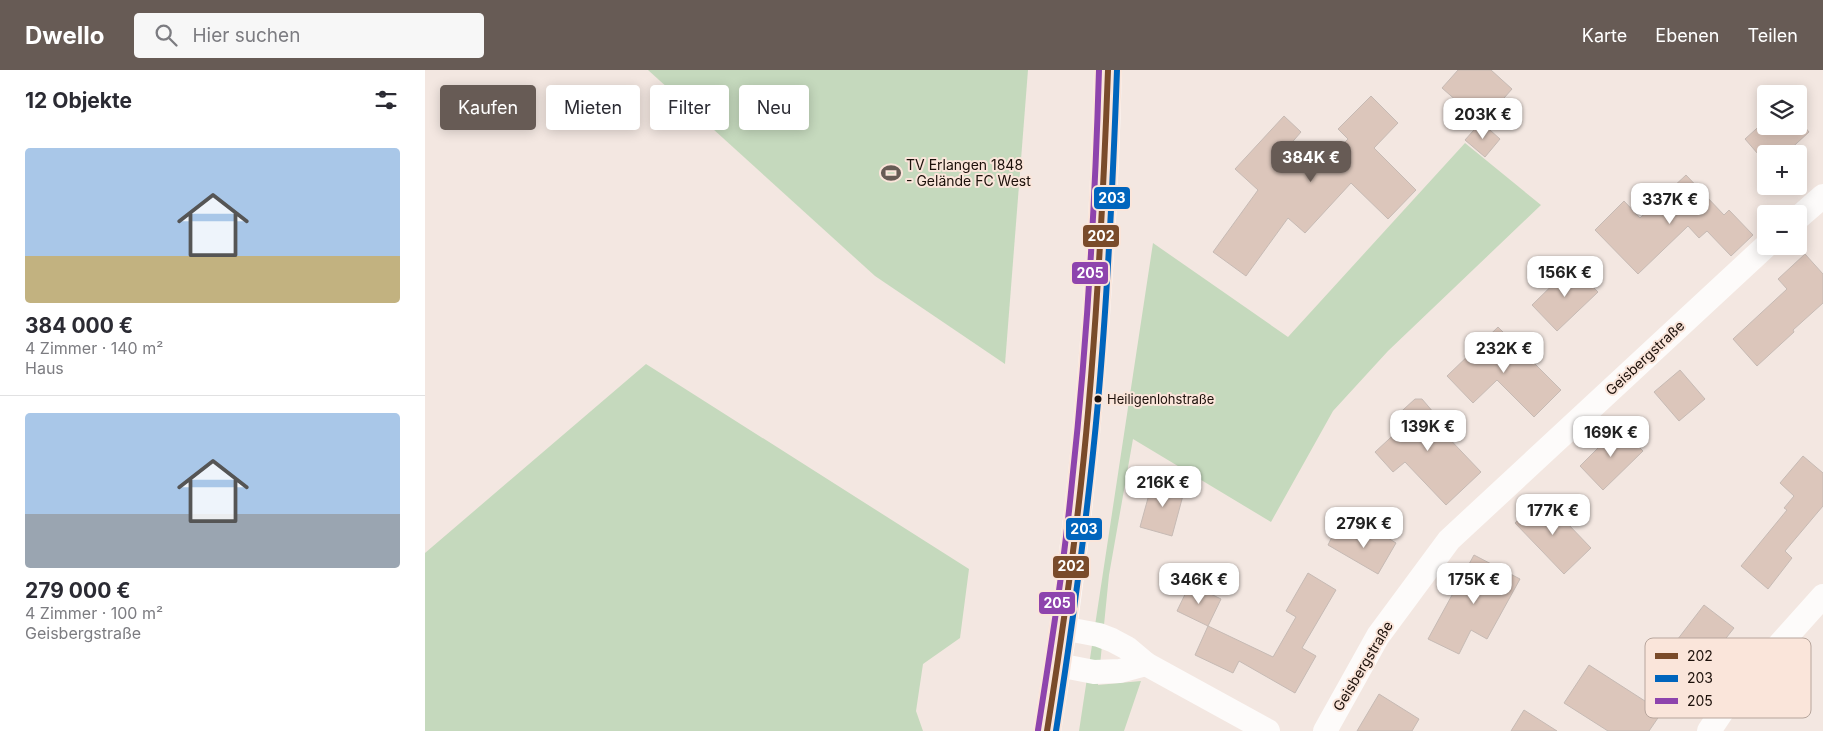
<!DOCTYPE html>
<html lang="de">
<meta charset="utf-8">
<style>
:root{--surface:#fff;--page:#f7f7f7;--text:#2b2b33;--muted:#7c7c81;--line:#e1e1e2;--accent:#675b55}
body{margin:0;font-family:Inter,sans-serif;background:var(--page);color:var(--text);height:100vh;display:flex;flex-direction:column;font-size:19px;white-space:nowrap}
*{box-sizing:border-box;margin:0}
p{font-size:16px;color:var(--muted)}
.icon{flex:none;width:28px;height:28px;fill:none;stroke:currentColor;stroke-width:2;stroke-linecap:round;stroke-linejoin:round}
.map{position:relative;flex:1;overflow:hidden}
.drawer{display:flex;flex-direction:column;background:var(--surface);width:425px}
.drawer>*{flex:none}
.banner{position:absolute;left:15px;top:15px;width:475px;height:45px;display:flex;gap:10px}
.controls{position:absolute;left:1332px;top:15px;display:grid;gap:10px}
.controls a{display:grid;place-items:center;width:50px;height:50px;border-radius:5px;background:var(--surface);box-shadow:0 2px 12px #0003;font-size:25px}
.price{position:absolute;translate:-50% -42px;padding:0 11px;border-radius:10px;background:#fff;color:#222;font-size:16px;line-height:32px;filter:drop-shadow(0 1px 2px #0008)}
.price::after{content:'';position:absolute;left:50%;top:30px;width:15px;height:11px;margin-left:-8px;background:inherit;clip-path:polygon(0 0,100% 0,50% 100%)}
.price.active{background:var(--accent);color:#fff}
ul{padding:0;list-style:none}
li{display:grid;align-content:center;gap:10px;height:265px;padding:0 25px}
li+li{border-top:1px solid var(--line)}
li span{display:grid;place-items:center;height:155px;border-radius:5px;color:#555}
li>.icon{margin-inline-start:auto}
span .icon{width:90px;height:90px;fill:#fffc;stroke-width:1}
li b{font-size:21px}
h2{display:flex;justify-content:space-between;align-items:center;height:60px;padding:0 25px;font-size:21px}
.chip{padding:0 18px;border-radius:5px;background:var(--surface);box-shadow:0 2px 12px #0003;font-size:18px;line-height:45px}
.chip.active{background:var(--accent);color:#fff}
header{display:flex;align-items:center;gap:30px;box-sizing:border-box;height:70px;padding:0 25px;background:var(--accent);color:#fff}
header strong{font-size:24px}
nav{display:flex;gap:28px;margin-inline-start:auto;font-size:18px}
.search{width:350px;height:45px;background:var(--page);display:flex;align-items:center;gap:12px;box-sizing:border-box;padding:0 18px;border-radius:5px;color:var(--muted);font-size:19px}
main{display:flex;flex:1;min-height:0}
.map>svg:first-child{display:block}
.green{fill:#c5d9bd}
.building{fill:#dcc6bb;stroke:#c6bab4}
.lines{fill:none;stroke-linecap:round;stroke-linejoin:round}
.minor{stroke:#fdfbfa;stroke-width:24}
.major{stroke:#fdfbfa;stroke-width:28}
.bus-1-casing{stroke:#fae5da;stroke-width:10}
.bus-2-casing{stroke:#fae5da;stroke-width:10}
.bus-3-casing{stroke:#fae5da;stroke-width:10}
.bus-1{stroke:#7a4b2a;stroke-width:6}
.bus-2{stroke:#0065bd;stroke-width:6}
.bus-3{stroke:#8e44ad;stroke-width:6}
.bus-dot{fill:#1c100a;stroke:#fae5da;stroke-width:2}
.labels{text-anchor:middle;stroke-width:4;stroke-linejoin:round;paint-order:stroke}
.bus-label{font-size:13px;fill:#1c100a;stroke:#fae5da;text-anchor:start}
.poi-label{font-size:14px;fill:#1c100a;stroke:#fae5da;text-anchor:start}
.street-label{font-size:14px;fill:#1c100a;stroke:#fae5da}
.key{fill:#fae5da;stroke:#b7a59c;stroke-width:1}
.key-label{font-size:14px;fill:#1c100a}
.line-badge{stroke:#fae5da;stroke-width:2}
.badge-label{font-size:14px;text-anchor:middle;font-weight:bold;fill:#fff}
</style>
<header>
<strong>Dwello</strong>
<div class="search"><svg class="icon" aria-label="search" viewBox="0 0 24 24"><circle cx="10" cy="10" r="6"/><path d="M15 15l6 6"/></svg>Hier suchen</div>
<nav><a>Karte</a><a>Ebenen</a><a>Teilen</a></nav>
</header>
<main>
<section class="drawer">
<h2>12 Objekte<svg class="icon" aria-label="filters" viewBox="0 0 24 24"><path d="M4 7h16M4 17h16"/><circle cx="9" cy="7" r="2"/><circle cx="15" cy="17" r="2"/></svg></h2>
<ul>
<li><span style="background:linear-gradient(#a9c7e8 70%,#c2b280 0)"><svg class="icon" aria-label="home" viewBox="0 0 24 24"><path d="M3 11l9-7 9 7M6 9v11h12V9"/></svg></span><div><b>384 000 €</b><p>4 Zimmer · 140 m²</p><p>Haus</p></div></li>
<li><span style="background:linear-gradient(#a9c7e8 65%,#9aa5b1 0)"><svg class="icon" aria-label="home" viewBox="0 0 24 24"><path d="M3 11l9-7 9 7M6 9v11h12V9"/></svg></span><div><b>279 000 €</b><p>4 Zimmer · 100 m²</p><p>Geisbergstraße</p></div></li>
</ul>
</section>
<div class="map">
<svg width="1398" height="661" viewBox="0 0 1398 661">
<rect width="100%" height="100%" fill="#f3e7e1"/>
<!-- green -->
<g class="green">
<polygon points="223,0 603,0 580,294 450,206"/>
<polygon points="1040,73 1116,135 963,281 908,341 846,452 708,369 684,505 673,615 716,611 699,661 654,661 728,173 863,267"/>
<polygon points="221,294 544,499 535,568 498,594 491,641 498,661 0,661 0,483"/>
</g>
<!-- building -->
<g class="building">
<polygon points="1033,0 1066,0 1087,19 1057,53 1017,18"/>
<polygon points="946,26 973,53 949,78 991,120 963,149 926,113 880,163 863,148 821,206 788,182 833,120 810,99 859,46 876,62 863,77 890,102 923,69 913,59"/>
<polygon points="1341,50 1341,56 1374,56 1374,50 1384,62 1360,84 1333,84 1320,69"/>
<polygon points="1056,52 1075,69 1060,87 1040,70"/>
<polygon points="1261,105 1299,145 1304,140 1328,165 1306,186 1282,161 1274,168 1263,156 1213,204 1170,160 1199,131 1215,148"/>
<polygon points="1380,184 1398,204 1398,233 1368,260 1369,262 1332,296 1308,269 1362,219 1353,209"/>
<polygon points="1147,196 1173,222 1132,261 1107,235"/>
<polygon points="1073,257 1136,320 1109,347 1072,310 1048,333 1022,306"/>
<polygon points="1255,300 1280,329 1254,351 1229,322"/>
<polygon points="990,329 997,329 1020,356 1016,360 1056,402 1021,435 980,392 968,402 950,382 976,358 968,349"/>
<polygon points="1194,357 1218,381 1178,420 1155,396"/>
<polygon points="1378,386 1398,403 1398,436 1360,481 1367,488 1343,519 1316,496 1362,440 1359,438 1369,426 1355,413"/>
<polygon points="728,410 760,418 747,466 715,457"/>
<polygon points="1117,427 1166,478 1139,504 1090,453"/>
<polygon points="947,458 971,473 953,504 903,475 911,459 939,473"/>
<polygon points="1049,485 1095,509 1062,569 1046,560 1034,584 1003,569"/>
<polygon points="883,503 911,520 877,578 891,586 870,623 814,591 808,603 770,585 783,556 848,587 871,547 861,541"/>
<polygon points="765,514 796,529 783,556 752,541"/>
<polygon points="1279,535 1309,558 1279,596 1249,574"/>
<polygon points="1164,595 1237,642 1224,661 1183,661 1139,633"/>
<polygon points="954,624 994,649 987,661 932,661"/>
<polygon points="1099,640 1132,661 1086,661"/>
</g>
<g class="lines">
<!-- minor -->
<g class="minor">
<polyline points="1374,147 1398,126"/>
<polyline points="637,558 674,565 687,570 702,578 721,594 843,661"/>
<polyline points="633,595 669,602 695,601 721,594"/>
<polyline points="900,661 953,566 1024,470 1341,176"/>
<polyline points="1284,661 1304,631 1398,526"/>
</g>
<!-- major -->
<path class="major" d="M622,661C659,443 677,221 683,0"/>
<defs>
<path id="bus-1" d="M622,661C635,579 647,497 656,414C671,277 678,138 683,0"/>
<path id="bus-2" d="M631,661C648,552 663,442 673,332C683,221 688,111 692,0"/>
<path id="bus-3" d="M613,660C626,577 639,495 647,412C662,275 670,138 674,0"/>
</defs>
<!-- bus-1 casing -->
<use href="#bus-1" class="bus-1-casing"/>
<!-- bus-2 casing -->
<use href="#bus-2" class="bus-2-casing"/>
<!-- bus-3 casing -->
<use href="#bus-3" class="bus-3-casing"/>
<!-- bus-1 -->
<use href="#bus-1" class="bus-1"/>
<!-- bus-2 -->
<use href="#bus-2" class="bus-2"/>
<!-- bus-3 -->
<use href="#bus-3" class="bus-3"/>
</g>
<!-- icons -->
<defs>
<symbol id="stadium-bare" viewBox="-9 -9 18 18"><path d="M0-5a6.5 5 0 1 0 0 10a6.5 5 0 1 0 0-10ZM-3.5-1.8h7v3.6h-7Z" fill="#675b55" stroke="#fae5da" stroke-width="2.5" paint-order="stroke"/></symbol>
</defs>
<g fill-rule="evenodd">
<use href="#stadium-bare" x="452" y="89" width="28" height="28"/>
</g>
<!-- markers -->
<circle class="bus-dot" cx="673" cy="329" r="4.5"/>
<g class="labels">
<!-- bus labels -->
<g class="bus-label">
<text x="682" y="334">Heiligenlohstraße</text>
</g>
<!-- poi labels -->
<g class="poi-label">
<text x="481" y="100">TV Erlangen 1848<tspan x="481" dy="16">- Gelände FC West</tspan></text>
</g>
<!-- street labels -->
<g class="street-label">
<text transform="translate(1220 288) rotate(-43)" y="5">Geisbergstraße</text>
<text transform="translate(938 596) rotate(-59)" y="5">Geisbergstraße</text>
</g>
</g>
<!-- legend -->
<rect x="1220" y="568" width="166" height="80" rx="8" class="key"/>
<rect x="1230" y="583" width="23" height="6" fill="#7a4b2a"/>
<rect x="1230" y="605" width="23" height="7" fill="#0065bd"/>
<rect x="1230" y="628" width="23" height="6" fill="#8e44ad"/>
<g class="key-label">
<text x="1262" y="591">202</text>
<text x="1262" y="613">203</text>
<text x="1262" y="636">205</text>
</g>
<g class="line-badge">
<rect x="668" y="116" width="38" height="24" rx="5" fill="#0065bd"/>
<rect x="657" y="154" width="38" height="24" rx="5" fill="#7a4b2a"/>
<rect x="646" y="191" width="38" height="24" rx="5" fill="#8e44ad"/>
<rect x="640" y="447" width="38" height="24" rx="5" fill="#0065bd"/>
<rect x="627" y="485" width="38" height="24" rx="5" fill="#7a4b2a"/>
<rect x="613" y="521" width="38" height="24" rx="5" fill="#8e44ad"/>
</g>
<g class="badge-label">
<text x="687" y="133">203</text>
<text x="676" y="171">202</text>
<text x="665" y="208">205</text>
<text x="659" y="464">203</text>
<text x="646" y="501">202</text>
<text x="632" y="538">205</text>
</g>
</svg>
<div class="controls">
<a><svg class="icon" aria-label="layers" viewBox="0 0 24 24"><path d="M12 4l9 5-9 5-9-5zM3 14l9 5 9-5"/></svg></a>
<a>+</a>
<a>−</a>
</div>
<b class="price" style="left:1058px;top:70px">203K €</b>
<b class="price active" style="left:886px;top:113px">384K €</b>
<b class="price" style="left:1245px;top:155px">337K €</b>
<b class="price" style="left:1140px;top:228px">156K €</b>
<b class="price" style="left:1079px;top:304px">232K €</b>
<b class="price" style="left:1003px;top:382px">139K €</b>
<b class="price" style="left:1186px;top:388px">169K €</b>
<b class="price" style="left:738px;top:438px">216K €</b>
<b class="price" style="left:1128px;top:466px">177K €</b>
<b class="price" style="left:939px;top:479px">279K €</b>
<b class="price" style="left:774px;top:535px">346K €</b>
<b class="price" style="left:1049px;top:535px">175K €</b>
<div class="banner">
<a class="chip active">Kaufen</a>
<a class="chip">Mieten</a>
<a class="chip">Filter</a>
<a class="chip">Neu</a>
</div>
</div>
</main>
